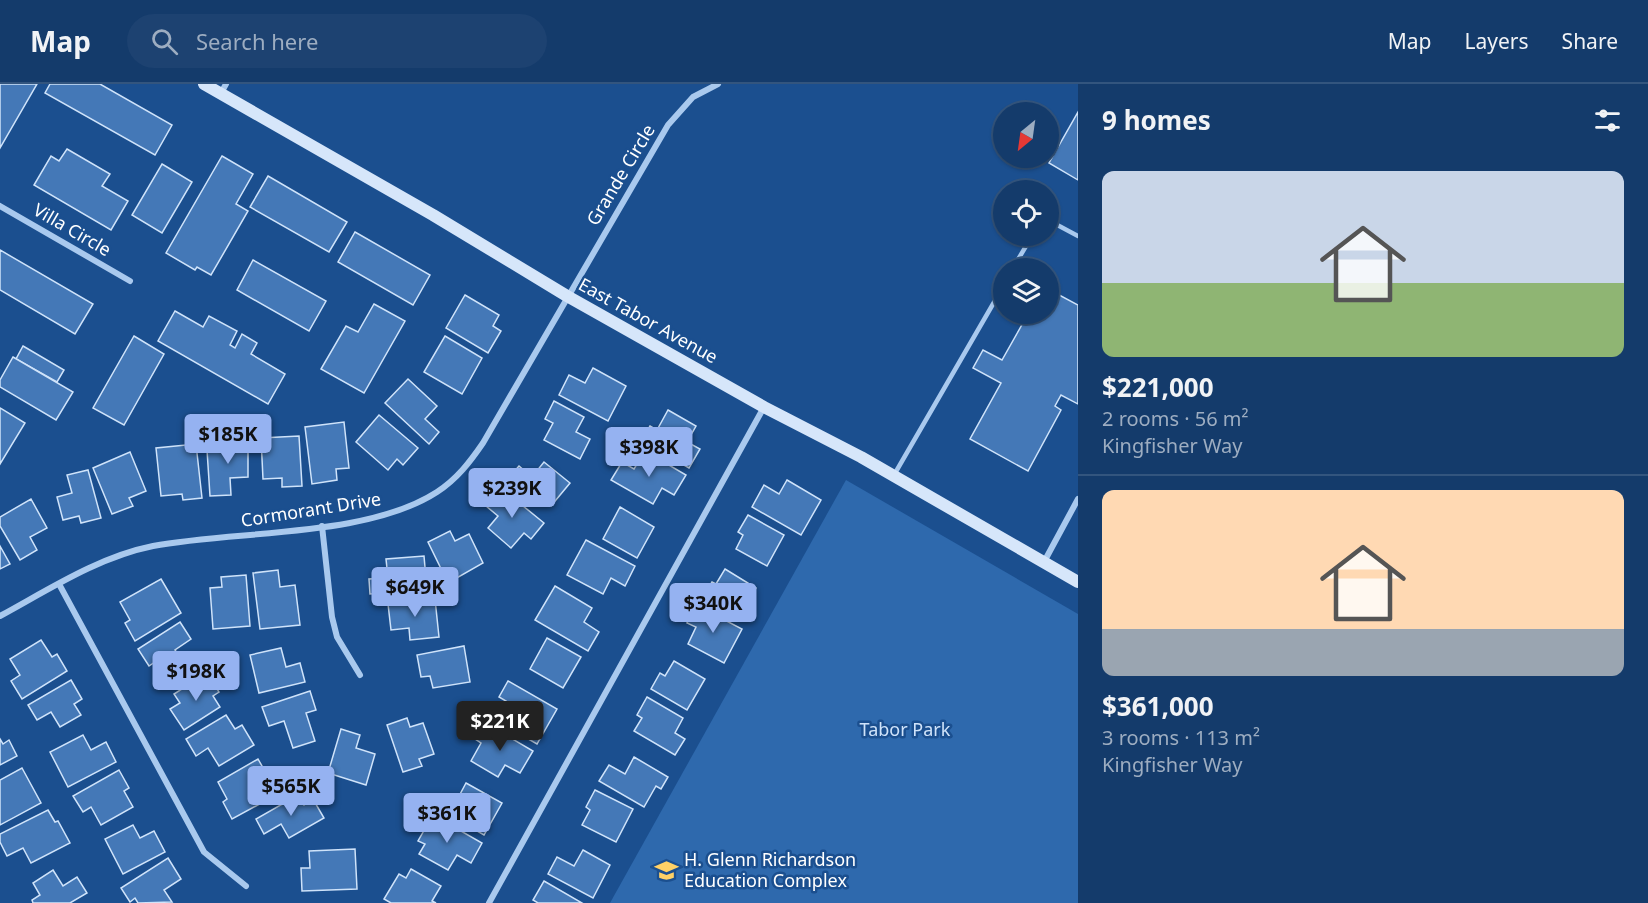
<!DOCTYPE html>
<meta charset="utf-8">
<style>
:root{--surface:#143b6b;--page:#1d4271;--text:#f1f3f6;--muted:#9dadc1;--line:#33557e;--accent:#95b2f1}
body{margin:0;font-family:"Noto Sans",sans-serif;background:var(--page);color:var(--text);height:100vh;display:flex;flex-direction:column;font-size:22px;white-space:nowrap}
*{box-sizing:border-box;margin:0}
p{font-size:20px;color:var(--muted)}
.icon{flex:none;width:33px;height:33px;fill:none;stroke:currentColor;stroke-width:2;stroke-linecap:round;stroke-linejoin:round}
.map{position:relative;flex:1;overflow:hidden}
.panel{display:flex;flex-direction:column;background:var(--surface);width:570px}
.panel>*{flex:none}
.needle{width:39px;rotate:209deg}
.controls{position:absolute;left:993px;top:18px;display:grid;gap:12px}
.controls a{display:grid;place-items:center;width:66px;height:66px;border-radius:50%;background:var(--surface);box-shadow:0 2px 4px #0004,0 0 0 2px var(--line);font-size:30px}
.price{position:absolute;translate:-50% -51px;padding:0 14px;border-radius:6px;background:var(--accent);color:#111;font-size:20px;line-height:39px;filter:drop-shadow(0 2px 3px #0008)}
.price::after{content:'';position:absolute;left:50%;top:36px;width:18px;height:14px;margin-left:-9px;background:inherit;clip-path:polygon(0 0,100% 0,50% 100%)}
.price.current{background:#222;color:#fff}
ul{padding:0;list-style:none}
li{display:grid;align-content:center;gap:12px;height:318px;padding:0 24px}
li+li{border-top:2px solid var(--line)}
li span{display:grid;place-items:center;height:186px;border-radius:12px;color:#555}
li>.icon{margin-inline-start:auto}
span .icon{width:108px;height:108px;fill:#fffc;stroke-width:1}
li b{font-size:26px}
h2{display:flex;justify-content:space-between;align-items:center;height:72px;padding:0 24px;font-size:26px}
header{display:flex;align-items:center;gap:36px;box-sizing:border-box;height:84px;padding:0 30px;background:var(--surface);border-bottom:2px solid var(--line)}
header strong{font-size:28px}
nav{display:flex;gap:33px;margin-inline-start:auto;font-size:21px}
.search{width:420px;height:54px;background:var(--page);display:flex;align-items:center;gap:15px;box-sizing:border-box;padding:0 21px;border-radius:33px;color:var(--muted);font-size:22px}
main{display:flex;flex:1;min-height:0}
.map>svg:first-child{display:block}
.green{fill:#2e69ad}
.building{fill:#4478b7;stroke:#cfe3fa;stroke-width:1.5}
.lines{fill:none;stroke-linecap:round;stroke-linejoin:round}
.service{stroke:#a9c9ee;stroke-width:4.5}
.minor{stroke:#a9c9ee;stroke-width:6}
.secondary{stroke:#d6e6fa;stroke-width:12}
.labels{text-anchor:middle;stroke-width:5;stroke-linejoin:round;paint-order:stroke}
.street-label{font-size:18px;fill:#fff;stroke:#1b4f8f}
.park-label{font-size:18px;fill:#cfe3fa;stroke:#1b4f8f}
.poi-label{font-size:18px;fill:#fff;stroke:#1b4f8f;text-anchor:start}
</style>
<header>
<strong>Map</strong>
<div class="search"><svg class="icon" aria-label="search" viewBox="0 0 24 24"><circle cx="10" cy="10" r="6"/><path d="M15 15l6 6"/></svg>Search here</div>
<nav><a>Map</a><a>Layers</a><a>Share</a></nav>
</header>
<main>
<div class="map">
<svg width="1078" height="819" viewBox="0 0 1078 819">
<rect width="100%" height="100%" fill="#1b4f8f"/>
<!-- green -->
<polygon class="green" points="846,396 1078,530 1078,819 610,819"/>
<!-- building -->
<g class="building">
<polygon points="0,0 37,0 0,64"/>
<polygon points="50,0 100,0 172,41 155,71 45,9"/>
<polygon points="1078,28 1078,96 1049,79"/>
<polygon points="67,65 110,90 102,102 128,117 111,146 34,101 51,72 59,77"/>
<polygon points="222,72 253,90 236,120 248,127 211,191 197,183 195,186 166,169"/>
<polygon points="162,80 192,98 162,149 132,131"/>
<polygon points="268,92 347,138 329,168 250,123"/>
<polygon points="355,148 430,191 413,221 338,178"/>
<polygon points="0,166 93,220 75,250 0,206"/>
<polygon points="253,176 326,217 309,247 237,206"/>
<polygon points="1048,205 1078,221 1078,320 1061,311 1055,322 1061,326 1028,387 970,355 1001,299 973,284 983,266 1002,276 1028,230 1048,230"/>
<polygon points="465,211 499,231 493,242 501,247 488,269 446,244"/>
<polygon points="374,220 405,237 364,309 321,285 346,242 358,248"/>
<polygon points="175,227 203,243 209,232 237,247 230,261 235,264 242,250 257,259 251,270 285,290 268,320 158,257"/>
<polygon points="134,252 164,270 124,341 93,324"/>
<polygon points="445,252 482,274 462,310 424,288"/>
<polygon points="23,262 64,286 57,298 16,275"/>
<polygon points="13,273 73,308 56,336 0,303 0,296"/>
<polygon points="593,284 626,302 608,337 559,311 569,291 585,299"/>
<polygon points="408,295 437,322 425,335 439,348 429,360 385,319"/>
<polygon points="554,317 584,333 576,348 590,355 580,375 544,356 553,339 545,335"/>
<polygon points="0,324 25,339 0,380"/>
<polygon points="668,326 696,342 687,358 700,365 689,384 641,357 650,342 657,346"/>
<polygon points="379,331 418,364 403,381 397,375 388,386 356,358"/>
<polygon points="344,338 349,384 336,385 337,396 312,400 305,343"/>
<polygon points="248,351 248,393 230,394 231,411 210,412 207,366 225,365 225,353"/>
<polygon points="299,352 302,402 282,403 282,394 263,395 261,354"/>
<polygon points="196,360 202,414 183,416 182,410 161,412 156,364"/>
<polygon points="645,367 686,391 674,411 662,404 653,420 611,396 622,378 634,385"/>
<polygon points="130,368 146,407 129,414 133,422 112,430 93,384"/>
<polygon points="544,378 570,399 551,422 530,405 524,412 506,397 519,382 532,393"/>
<polygon points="88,386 101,434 81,439 79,432 63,436 57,413 72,409 67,391"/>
<polygon points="787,396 821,416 801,451 752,423 764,401 779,410"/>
<polygon points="501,404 544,439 531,455 524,449 511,464 488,444 498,432 486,422"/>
<polygon points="31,415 47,444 30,453 37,466 20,476 0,442 0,433"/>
<polygon points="620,423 654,443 637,474 603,455"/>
<polygon points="748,431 784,451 767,482 736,465 743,451 738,448"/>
<polygon points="450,447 455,457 469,450 483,479 448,499 428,458"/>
<polygon points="586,456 635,482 625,502 611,494 603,510 567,491"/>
<polygon points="0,462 10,480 0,485"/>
<polygon points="424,472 427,506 370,510 369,495 388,494 386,475"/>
<polygon points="725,485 756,504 738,535 702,514 712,498 716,500"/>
<polygon points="278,486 280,503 295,501 300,541 260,545 253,489"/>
<polygon points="246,491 250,542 213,545 210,504 222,503 221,493"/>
<polygon points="161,495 181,529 135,557 125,539 130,536 120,518"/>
<polygon points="555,502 592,524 584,538 599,548 588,567 535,536"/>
<polygon points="435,515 439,553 410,556 409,544 391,546 388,520"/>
<polygon points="696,521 742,545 724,579 688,560 696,543 687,539"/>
<polygon points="180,538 191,555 175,566 184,579 164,591 155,578 149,582 138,565"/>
<polygon points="547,554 581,573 563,604 530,585"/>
<polygon points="41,556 52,573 57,570 67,587 22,615 11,597 20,591 10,575"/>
<polygon points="464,562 470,598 433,604 430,592 421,593 417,571"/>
<polygon points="281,564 286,583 300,579 305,598 259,609 250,571"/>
<polygon points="674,577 705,595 687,626 651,605 660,589 665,592"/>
<polygon points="207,589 219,608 213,612 220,623 184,646 170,625 180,619 174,610"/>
<polygon points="71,596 82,615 74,620 81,631 60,643 51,628 37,636 28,621"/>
<polygon points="508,597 557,625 537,660 495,636 506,617 499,613"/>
<polygon points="310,607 316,626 306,629 315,657 293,664 284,637 269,642 262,623"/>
<polygon points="647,613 683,634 675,649 685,655 675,671 634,647 642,634 637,631"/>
<polygon points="226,631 235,645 242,641 254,661 219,682 208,664 196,672 186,655"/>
<polygon points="407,634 410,643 423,639 434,670 419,675 422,682 403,688 387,641"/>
<polygon points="485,639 533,667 520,689 505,681 498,693 471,677 481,659 475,655"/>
<polygon points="341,645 360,651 356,664 375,670 366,701 328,689"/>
<polygon points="83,651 91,666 106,658 116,678 68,703 50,668"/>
<polygon points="0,655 3,660 9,656 17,672 0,681"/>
<polygon points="634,673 668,693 661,705 656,702 644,723 599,697 609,681 625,690"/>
<polygon points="258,675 278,710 232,735 223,718 227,715 218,698"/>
<polygon points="22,684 41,719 0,741 0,696"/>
<polygon points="119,686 129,704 124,707 133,723 101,741 91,723 83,728 73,712"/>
<polygon points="466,699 502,719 484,751 449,731"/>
<polygon points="595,706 633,725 616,758 582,741 590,726 586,723"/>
<polygon points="298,711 304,721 313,715 324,734 289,754 281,740 264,750 256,735"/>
<polygon points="48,726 55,738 58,737 70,759 31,779 23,764 7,772 0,758 0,750"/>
<polygon points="433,731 482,759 471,779 457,771 448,786 419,770 425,760 418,757"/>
<polygon points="133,741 140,754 154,747 165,768 123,790 105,755"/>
<polygon points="355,765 357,805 302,807 301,784 310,784 309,767"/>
<polygon points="583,766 610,781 593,814 548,790 557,773 574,782"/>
<polygon points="168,774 181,795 164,806 172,818 138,819 135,814 130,818 121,804"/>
<polygon points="411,785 441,802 432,817 436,819 391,819 384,815 399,790 406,794"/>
<polygon points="53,786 63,802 77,793 87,809 70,819 33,819 32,816 40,811 33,799"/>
<polygon points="544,797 582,819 538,819 533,816"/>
</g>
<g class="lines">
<!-- service -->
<g class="service">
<polyline points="1048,136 1078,152"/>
<polyline points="1013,184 1032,152"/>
<polyline points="894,391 1004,201"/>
</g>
<!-- minor -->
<g class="minor">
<polyline points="221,9 226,0"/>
<polyline points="0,122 130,197"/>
<polyline points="322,442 332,533 337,553 360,591"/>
<polyline points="1044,478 1078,415"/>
<polyline points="59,500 204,768 246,802"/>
<path d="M0,532C48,506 98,473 153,462C236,446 366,454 437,408C457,395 470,378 483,359L668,41L693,13L718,0"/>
<polyline points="489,819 764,323"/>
</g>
<!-- secondary -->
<polyline class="secondary" points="204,0 433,131 567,212 764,323 861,373 1078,498"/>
</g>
<!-- icons -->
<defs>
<symbol id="school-bare" viewBox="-9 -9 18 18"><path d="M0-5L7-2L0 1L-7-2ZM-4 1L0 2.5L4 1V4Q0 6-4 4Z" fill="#ffd166" stroke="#1b4f8f" stroke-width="2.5" paint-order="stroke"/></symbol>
</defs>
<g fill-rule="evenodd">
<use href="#school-bare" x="650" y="770" width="33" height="33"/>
</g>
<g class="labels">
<!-- street labels -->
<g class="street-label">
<text transform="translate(621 91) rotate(-59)" y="6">Grande Circle</text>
<text transform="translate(72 146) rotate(30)" y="6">Villa Circle</text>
<text transform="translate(648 237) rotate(29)" y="6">East Tabor Avenue</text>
<text transform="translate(311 426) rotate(-9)" y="6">Cormorant Drive</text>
</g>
<!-- park labels -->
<g class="park-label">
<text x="905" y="652">Tabor Park</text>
</g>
<!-- poi labels -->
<g class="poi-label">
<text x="684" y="782">H. Glenn Richardson<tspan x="684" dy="21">Education Complex</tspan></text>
</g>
</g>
</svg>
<div class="controls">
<a><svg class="needle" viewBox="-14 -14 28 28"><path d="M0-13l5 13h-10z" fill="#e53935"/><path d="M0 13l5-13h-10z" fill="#9dadc1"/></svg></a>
<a><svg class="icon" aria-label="locate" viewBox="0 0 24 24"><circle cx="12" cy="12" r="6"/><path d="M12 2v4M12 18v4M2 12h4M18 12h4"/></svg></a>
<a><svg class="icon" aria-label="layers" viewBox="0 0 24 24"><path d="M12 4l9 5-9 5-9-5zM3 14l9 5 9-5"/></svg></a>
</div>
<b class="price" style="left:228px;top:381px">$185K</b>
<b class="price" style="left:649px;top:394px">$398K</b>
<b class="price" style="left:512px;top:435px">$239K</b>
<b class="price" style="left:415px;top:534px">$649K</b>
<b class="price" style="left:713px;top:550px">$340K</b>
<b class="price" style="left:196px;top:618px">$198K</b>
<b class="price current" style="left:500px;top:668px">$221K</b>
<b class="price" style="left:291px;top:733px">$565K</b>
<b class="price" style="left:447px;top:760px">$361K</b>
</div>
<section class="panel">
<h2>9 homes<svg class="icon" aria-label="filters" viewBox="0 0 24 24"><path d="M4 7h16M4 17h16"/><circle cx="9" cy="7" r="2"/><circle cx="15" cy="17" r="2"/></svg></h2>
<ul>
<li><span style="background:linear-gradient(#c9d6e8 60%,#8fb573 0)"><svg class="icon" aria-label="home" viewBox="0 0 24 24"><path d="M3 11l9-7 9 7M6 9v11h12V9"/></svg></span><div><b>$221,000</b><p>2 rooms · 56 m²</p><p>Kingfisher Way</p></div></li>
<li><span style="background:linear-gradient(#ffd9b3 75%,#9aa5b1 0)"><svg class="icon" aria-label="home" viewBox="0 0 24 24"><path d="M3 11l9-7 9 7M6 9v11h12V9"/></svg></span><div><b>$361,000</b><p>3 rooms · 113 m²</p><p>Kingfisher Way</p></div></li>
</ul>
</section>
</main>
